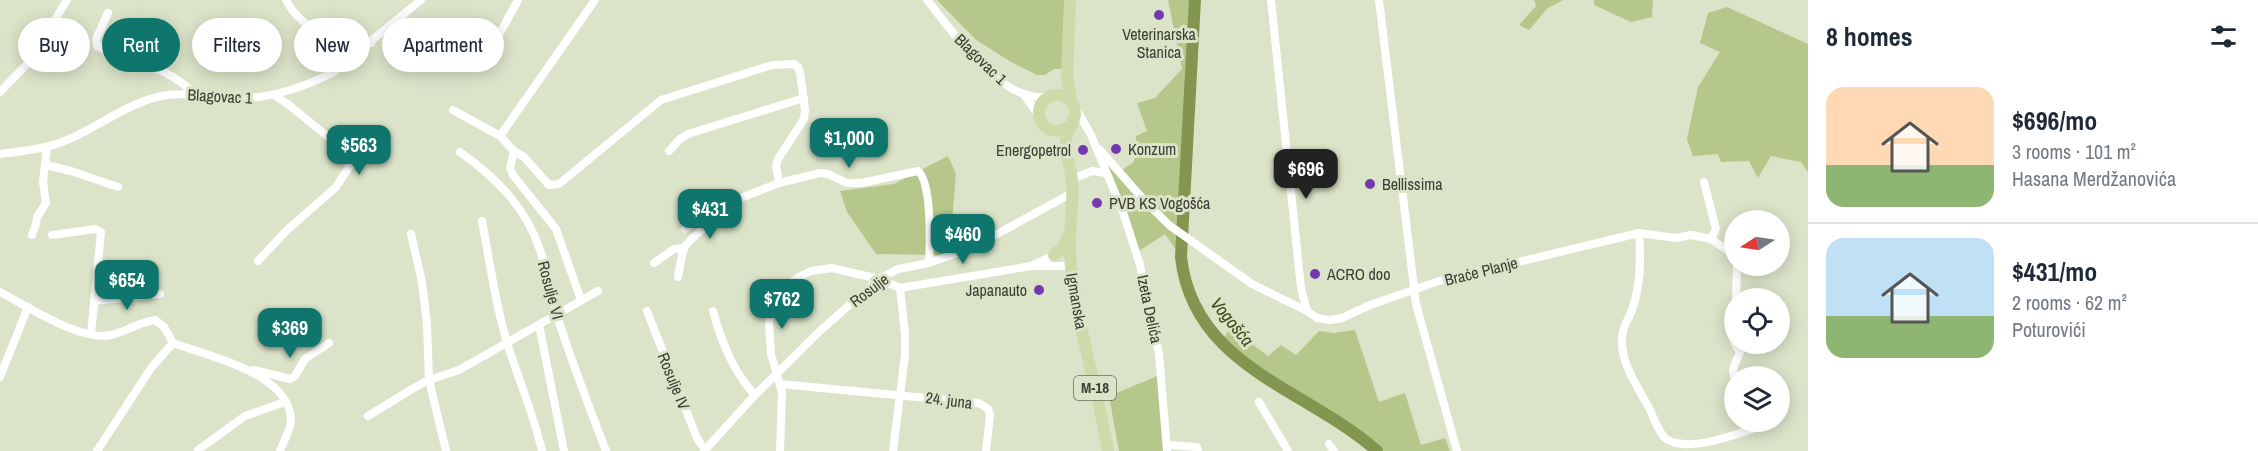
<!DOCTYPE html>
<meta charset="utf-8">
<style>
:root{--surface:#fff;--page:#f2f2f3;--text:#1f2937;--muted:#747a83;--line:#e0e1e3;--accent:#0f766e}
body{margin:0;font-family:"Archivo Narrow",sans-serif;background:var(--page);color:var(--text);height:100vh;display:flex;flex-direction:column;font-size:22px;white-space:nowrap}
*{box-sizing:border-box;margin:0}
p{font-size:20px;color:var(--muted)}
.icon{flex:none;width:33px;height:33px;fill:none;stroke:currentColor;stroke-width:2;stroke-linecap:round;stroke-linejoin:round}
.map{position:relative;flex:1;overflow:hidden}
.side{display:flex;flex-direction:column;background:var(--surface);width:450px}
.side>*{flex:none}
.top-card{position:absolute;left:18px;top:18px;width:570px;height:54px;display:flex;gap:12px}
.needle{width:39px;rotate:258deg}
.fabs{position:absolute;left:1724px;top:210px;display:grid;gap:12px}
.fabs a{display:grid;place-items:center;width:66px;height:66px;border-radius:50%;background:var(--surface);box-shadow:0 3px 15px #0003;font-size:30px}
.price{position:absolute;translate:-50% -51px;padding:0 14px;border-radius:12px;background:var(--accent);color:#fff;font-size:20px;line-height:39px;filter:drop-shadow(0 2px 3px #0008)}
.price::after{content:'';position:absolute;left:50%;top:36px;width:18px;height:14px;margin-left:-9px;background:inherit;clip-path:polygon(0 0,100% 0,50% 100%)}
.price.active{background:#222;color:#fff}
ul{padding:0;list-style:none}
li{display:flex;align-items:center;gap:18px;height:150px;padding:0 18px}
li+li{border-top:2px solid var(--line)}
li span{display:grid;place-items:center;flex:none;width:168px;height:120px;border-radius:18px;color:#555}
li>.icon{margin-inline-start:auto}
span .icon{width:72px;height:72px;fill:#fffc;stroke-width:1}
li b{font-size:26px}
h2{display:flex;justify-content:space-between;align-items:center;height:72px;padding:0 18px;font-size:26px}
.pill{padding:0 21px;border-radius:27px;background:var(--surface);box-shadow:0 3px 15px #0003;font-size:21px;line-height:54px}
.pill.active{background:var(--accent);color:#fff}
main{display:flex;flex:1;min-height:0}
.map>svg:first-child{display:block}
.green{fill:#b5c78a}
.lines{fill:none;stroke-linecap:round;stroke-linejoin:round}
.river{stroke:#829650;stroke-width:12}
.minor{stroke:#fff;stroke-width:8}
.primary{stroke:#cddaaa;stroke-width:12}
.poi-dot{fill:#733ab0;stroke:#dbe4c9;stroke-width:2}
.labels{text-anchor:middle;stroke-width:6;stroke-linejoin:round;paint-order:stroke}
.shield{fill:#dbe4c9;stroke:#6a6f60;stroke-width:1.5}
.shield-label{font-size:15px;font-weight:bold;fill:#3a3d33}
.poi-label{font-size:16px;fill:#3a3d33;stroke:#dbe4c9;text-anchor:start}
.street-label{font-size:16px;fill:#3a3d33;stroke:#dbe4c9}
.water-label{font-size:18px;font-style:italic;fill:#3c4915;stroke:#dbe4c9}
</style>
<main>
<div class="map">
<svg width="1808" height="451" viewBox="0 0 1808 451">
<rect width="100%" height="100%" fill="#dbe4c9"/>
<!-- green -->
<g class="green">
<polygon points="937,0 1071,0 1068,69 1054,69 1045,75 1037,75 1011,62 975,39"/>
<polygon points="1168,0 1195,0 1181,257 1165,234 1136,253 1097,148 1119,172 1134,162 1136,136 1147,131 1137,103 1155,98 1182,69"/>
<polygon points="1534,0 1563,0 1548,8 1529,30 1519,25 1536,6"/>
<polygon points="1594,0 1653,0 1652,17 1631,22 1594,5"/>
<polygon points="1727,7 1808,44 1808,172 1801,162 1771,156 1758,178 1749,161 1721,162 1718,154 1693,156 1687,139 1698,87 1720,52 1700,43 1708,13"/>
<polygon points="948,156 956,174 951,235 944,255 876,254 847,212 840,191 894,184"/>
<polygon points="1231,328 1268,356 1281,345 1296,355 1319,331 1334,333 1355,330 1379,402 1405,393 1421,445 1445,438 1450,451 1377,451 1340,424 1239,360 1220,342"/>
<polygon points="1162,374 1167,451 1119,451 1109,396"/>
</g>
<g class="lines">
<!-- river -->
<path class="river" d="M1195,0L1181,257C1193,367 1306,388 1377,451"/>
<!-- minor -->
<g class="minor">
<path d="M286,0C303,33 337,40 371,43"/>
<path d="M927,0C954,33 999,102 1047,97"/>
<polyline points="1271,0 1301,288 1307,311 1317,318 1330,320 1342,318 1370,305 1439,281 1639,233 1676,238 1691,235 1711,239 1734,255"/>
<polyline points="1379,0 1416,304 1457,451"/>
<path d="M108,13L96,39L97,46C128,59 172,68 195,95"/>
<polyline points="500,33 518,0"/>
<polyline points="0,92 29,62 67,0"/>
<polyline points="1025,96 1039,116"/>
<polyline points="1074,105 1091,135 1123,212 1140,265 1159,354 1167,451"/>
<polyline points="453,110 500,136 514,151 510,168 513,175 556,229 581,300"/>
<polyline points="500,136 595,0"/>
<polyline points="1099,149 1143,199 1169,225 1252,284 1307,311"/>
<polyline points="514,151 524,157 549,185 559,184 661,100 772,65 794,64 798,67 800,72 805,110 804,119 778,159 776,165 779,183"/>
<polyline points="669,151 680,139 688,134 804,98"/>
<path d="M460,152C495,177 526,207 540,250C549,274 552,301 560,325C574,368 590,409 606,451"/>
<path d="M0,154C23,151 46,149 67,140C100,126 132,100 167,95C189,92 210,97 231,98C267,100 300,89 332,73L421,0"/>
<polyline points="46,165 71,171 118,187"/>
<polyline points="1072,179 1092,171 1106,173"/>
<polyline points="1704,182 1716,229 1711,239"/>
<path d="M482,221C490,264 496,307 509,349C520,383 534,416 542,451"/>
<path d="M685,229L733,201L779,183L820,173L828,174L847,183H861L918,171C932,183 930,244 929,263"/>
<path d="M1639,233C1641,259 1641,285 1632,310C1630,317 1624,324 1623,331C1617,359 1637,385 1649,408C1654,418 1657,429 1664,437C1667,440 1672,442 1676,443C1701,448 1729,436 1753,429L1752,422"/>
<polyline points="411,234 422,282 427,324 429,380 446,451"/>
<polyline points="32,235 36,224 37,217 46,203 43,182 47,147"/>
<polyline points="52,235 95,229 101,232 91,334"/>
<polyline points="258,261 286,231 336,187 353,161 349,154 289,105 274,95"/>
<polyline points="654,263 674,249 684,248"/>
<polyline points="1033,265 1057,254"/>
<path d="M678,277C680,268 681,257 684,249C689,236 720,218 731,204"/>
<path d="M0,292C27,306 81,342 111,335C126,332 139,322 155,320L164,327L173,343C208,356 291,373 291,421C291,429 283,442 280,451"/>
<polyline points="1736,298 1737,266"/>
<polyline points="94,301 160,294"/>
<polyline points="647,311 697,438 705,450"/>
<path d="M713,311C721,341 733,372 755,395"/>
<path d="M1734,314C1729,329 1731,340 1740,352L1733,369L1734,376"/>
<polyline points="539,325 564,451"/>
<polyline points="254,370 290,379 295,376 305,359 329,343"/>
<polyline points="0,377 28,307"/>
<polyline points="780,384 979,403 988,409 990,415 986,451"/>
<polyline points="1259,402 1288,451"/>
<polyline points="368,416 412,389 429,380 459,370 598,291"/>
<polyline points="1329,444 1334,451"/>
<polyline points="1168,445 1197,447 1198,451"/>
<polyline points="198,450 245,416 285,402"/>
<polyline points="97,451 151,368 173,343"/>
<polyline points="704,451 755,395 821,330 879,279 898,269 929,263 957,253 999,233 1072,193"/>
<polyline points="780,451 782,392 771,354 769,323 773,309 785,287 799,277 811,271 832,268 879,279 900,288 1031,266 1070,266"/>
<polyline points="893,451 905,355 905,334 900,288"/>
</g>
<!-- primary -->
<g class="primary">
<polyline points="1070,0 1067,77 1071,100"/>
<circle cx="1057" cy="113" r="18"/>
<path d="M1072,124C1059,146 1070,158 1072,181C1074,209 1067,238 1071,267C1078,330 1098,389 1108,451"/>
<polyline points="1054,255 1062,248 1069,235"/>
</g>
</g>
<!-- markers -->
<g class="poi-dot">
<circle cx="1159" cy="15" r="6"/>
<circle cx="1116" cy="149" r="6"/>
<circle cx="1083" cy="150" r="6"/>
<circle cx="1370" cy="184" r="6"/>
<circle cx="1097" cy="203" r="6"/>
<circle cx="1315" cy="274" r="6"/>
<circle cx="1039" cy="290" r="6"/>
</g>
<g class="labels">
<!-- shield labels -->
<rect class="shield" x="1074" y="376" width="42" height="24" rx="4.5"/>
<g class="shield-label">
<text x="1095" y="393">M-18</text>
</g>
<!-- poi labels -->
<g class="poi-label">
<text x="1159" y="40" text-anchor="middle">Veterinarska<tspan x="1159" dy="18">Stanica</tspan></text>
<text x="1128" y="155">Konzum</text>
<text x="1071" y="156" text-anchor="end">Energopetrol</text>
<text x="1382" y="190">Bellissima</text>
<text x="1109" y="209">PVB KS Vogošća</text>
<text x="1327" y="280">ACRO doo</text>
<text x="1027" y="296" text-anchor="end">Japanauto</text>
</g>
<!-- street labels -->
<g class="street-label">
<text transform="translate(981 59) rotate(44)" y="6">Blagovac 1</text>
<text transform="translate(220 96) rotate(3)" y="6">Blagovac 1</text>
<text transform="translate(1481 271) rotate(-14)" y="6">Braće Planje</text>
<text transform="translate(551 290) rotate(75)" y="6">Rosulje VI</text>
<text transform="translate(869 290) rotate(-37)" y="6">Rosulje</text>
<text transform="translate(1077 301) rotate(80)" y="6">Igmanska</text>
<text transform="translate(1150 309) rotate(78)" y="6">Izeta Delića</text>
<text transform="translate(674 381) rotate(68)" y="6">Rosulje IV</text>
<text transform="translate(949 400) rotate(7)" y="6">24. juna</text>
</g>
<!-- water labels -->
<g class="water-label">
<text transform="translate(1232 322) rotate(51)" y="6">Vogošća</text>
</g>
</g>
</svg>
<div class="fabs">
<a><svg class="needle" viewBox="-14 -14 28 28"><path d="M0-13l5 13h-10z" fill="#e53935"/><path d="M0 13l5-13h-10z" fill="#747a83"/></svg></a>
<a><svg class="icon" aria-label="locate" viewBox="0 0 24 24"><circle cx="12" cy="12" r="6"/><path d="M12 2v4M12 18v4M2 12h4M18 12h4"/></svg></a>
<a><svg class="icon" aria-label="layers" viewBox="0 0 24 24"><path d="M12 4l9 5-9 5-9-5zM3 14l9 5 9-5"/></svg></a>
</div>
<b class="price" style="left:849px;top:169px">$1,000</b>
<b class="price" style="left:359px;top:176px">$563</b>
<b class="price active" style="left:1306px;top:200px">$696</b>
<b class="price" style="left:710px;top:240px">$431</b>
<b class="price" style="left:963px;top:265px">$460</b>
<b class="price" style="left:127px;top:311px">$654</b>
<b class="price" style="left:782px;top:330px">$762</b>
<b class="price" style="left:290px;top:359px">$369</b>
<div class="top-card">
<a class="pill">Buy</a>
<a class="pill active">Rent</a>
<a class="pill">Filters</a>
<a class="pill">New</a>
<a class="pill">Apartment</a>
</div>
</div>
<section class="side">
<h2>8 homes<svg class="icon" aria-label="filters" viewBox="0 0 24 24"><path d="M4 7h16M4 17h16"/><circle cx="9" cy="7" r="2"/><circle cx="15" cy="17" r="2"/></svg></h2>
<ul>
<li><span style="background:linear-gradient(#ffd9b3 65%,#8fb573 0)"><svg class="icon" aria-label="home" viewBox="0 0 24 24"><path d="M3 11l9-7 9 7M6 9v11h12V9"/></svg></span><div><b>$696/mo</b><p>3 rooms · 101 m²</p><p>Hasana Merdžanovića</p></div></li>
<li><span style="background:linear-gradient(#bfe0f5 65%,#8fb573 0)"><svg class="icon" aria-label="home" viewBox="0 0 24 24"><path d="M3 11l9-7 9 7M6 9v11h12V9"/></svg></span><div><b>$431/mo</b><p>2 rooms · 62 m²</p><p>Poturovići</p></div></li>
</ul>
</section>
</main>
